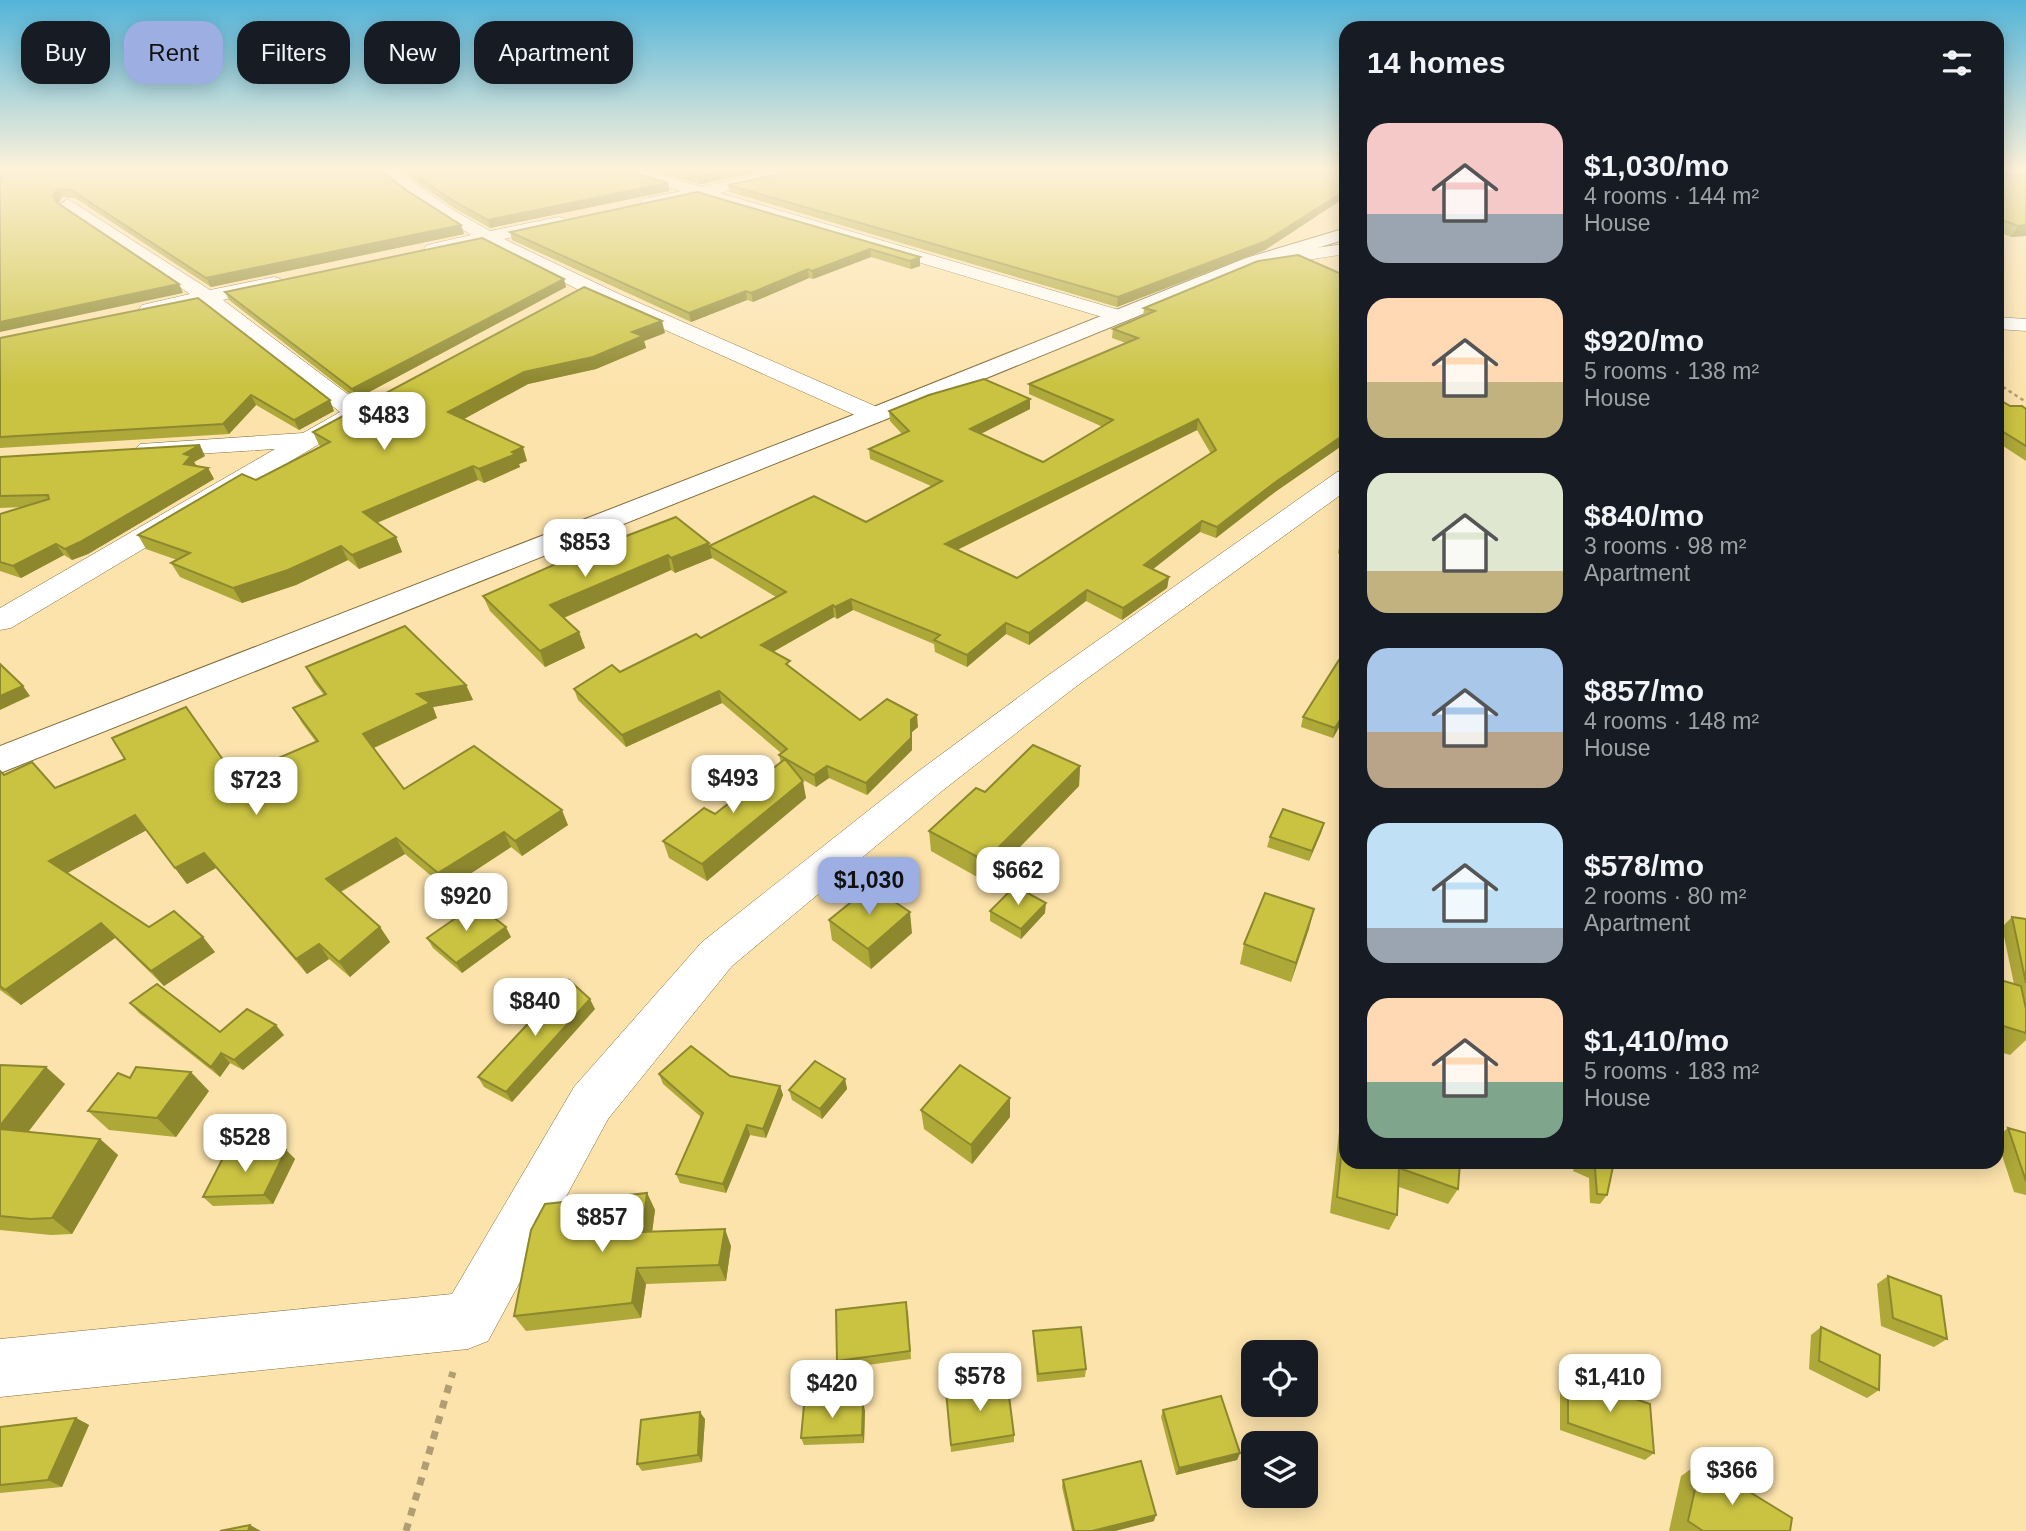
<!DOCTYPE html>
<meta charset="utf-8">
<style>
:root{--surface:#171b24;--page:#20242c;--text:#f1f3f6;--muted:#9ea1a6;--accent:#9caee2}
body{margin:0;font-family:Arial,sans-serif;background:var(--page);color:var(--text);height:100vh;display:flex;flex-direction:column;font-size:26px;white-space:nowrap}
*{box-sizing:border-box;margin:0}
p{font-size:23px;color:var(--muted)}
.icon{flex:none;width:38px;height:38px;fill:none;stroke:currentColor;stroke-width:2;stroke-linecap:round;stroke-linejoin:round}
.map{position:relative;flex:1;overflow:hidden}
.sheet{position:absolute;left:1339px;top:21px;width:665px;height:1148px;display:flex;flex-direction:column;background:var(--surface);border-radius:21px;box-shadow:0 4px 18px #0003}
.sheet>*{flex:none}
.top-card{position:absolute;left:21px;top:21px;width:665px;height:63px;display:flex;gap:14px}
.buttons{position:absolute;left:1241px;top:1340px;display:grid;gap:14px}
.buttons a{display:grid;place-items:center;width:77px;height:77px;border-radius:14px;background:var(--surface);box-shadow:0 4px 18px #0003;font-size:35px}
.price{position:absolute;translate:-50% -60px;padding:0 16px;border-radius:14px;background:#fff;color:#222;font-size:23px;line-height:46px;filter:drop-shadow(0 2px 4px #0008)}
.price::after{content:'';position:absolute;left:50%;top:42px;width:21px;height:16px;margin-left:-10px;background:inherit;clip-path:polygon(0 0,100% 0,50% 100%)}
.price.current{background:var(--accent);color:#111}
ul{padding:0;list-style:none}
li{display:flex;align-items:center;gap:21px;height:175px;padding:0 28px}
li span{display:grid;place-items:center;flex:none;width:196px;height:140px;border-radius:21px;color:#555}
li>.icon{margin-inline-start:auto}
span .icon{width:84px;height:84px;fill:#fffc;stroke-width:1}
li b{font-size:30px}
h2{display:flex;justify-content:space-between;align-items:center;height:84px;padding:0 28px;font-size:30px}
.tag{padding:0 24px;border-radius:21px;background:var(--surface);box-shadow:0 4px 18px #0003;font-size:24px;line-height:63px}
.tag.current{background:var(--accent);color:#111}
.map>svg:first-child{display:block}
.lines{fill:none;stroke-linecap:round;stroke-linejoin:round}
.street-casing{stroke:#826c38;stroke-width:1}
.secondary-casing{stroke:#826c38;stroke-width:2}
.path-far1{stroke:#b19d72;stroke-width:2.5;stroke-dasharray:3.5 3.5;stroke-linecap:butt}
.path{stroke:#b19d72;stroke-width:7;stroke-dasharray:8 8;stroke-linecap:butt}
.street{fill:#fff;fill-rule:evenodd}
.secondary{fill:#fff;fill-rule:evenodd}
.wall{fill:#aea839;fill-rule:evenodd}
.shaded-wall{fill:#8d882e}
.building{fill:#cac342;stroke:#8d882e;stroke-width:2;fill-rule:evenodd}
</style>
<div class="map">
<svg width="2026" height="1531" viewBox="0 0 2026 1531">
<rect width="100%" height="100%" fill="#fce3ac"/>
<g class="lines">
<defs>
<g id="street">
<polygon points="378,170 396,170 453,210 490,231 558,217 564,218 567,222 564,226 504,239 619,294 884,410 887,415 884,420 875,422 866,420 605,303 485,243 433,254 427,253 424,249 427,245 471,235 410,196"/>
<polygon points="618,170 642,170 701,187 781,170 810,170 807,173 720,193 1126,312 1129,316 1126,320 1112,320 700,197 649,208 643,207 641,203 643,199 681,191 621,173"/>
<polygon points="68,199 210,290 274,277 281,279 284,283 281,287 223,300 370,411 366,416 11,628 0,630 0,608 275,449 149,457 140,454 136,449 140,444 303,433 340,412 203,304 149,315 142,313 139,309 142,305 190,294 62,208 60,204"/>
<polygon points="1346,244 1346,254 1253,268 1244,262 1253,256"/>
<polygon points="1997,317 2026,319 2026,331 1997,329"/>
<polygon points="1346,470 1346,491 1074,688 942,791 732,966 608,1119 488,1341 468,1349 0,1397 0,1339 452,1294 574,1087 702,942 916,773 1050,674 1337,472"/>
</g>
<polygon id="secondary" points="1346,228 1346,239 1260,266 884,420 0,773 0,746 866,410 1246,258"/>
</defs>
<!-- street casing -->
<use href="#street" class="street-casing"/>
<!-- secondary casing -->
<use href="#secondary" class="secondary-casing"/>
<!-- path-far1 -->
<polyline class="path-far1" points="1997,383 2026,402"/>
<!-- path -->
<polyline class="path" points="406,1531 453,1372"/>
<!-- street -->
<use href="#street" class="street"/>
<!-- secondary -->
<use href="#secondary" class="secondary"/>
</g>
<!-- wall -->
<g class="wall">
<polygon points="0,170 406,190 461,225 464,234 211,287 75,198 62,197 58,203 183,293"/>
<polygon points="400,170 625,170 668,183 669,191 490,228 454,208"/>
<polygon points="651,170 768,170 700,184"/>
<polygon points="2026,175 2026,236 2011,237 1997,231 1997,176"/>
<polygon points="728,185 1265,250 1117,307 730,192"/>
<polygon points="697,192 920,257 920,266 911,269 871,257 813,279 809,278 753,302 747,300 691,322 512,240 510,232"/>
<path d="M1346,276V447L1344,448L1340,447L1275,492L1216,538L1200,532L1153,569L1169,577L1167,588L1122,620L1086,601L1029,645L1006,634L967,667L935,652L934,644L853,610L837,619L834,617L773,652L792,668L860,720L918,727L912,732V750L867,795L829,778L816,787L800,778L806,798L707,881L669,858L663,841L715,814L781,763L779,755L781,753L722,703L626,747L578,700L574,689L620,672L701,638L776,597L712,558L675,573L671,570L564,618L579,632L585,648L545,667L490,611L483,596L709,546L866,522L931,486L870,459L869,449L902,434L890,421L889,411L1030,409L981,434L1043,462L1103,427L1029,394V384L1126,343L1112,338L1113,329L1143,316L1144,308ZM1197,430L1211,454L1017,578L957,550Z"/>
<polygon points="566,287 356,399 229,300 225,292"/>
<polygon points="665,333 644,341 646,348 596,369 528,384 464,419 527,461 519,464 520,467 484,483 478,480 377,523 396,537 402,552 359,569 348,560 296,585 242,603 180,577 171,563 177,560 146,549 138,535 256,480 321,446 319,445 313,432"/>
<polygon points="0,338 334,411 299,430 256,405 229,434 0,448"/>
<polygon points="1997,398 2010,406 2026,409 2026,461 1997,442"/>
<polygon points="205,456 194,462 197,466 208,468 214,479 88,554 72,560 64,555 21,578 0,571 0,514 24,507 0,508 0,457"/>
<polygon points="1346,536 1346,560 1338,553 1340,543"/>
<polygon points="306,667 466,685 473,700 433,707 437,718 374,748 404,789 568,825 522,856 511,847 447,889 405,854 341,892 380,927 390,942 350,977 329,959 307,974 216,868 187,884 146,830 67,873 149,927 215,952 164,986 115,938 21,1005 0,990 0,771 4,775 55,788 233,774 253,769 316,742 302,723 293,708 324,695 314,682"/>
<polygon points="1346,715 1333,738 1301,727 1303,717"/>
<polygon points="1080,766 1079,786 986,882 931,851 929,831 985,792"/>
<polygon points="1324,823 1321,833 1309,861 1267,847 1270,837"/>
<polygon points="1314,909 1291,982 1240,964 1244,944"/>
<polygon points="990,911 1045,913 1021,939 990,921"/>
<polygon points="2012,917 2026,919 2026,1040 2010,1055 1997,1051 1997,979 2014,984 2002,927"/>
<polygon points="829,920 912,933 871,969 832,940"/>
<polygon points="511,937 462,973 433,948 427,938"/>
<polygon points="130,1003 220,1032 284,1035 243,1070 230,1063 220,1077 139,1013"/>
<polygon points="595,1009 512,1102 484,1087 478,1077"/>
<polygon points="0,1065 65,1084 28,1132 100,1139 118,1155 72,1234 51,1235 0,1230"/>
<polygon points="659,1074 730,1076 780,1086 783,1095 766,1138 750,1135 726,1193 680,1183 676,1174 701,1117 663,1084"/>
<polygon points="845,1079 847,1089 822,1119 792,1100 789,1090"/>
<polygon points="209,1091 176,1137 109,1130 88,1111"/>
<polygon points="1010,1098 1010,1117 972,1164 924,1129 921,1110"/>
<polygon points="1345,1116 1460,1162 1458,1189 1448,1204 1399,1187 1397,1215 1389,1230 1330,1213 1339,1132"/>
<polygon points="2008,1128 2026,1133 2026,1195 2014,1192 1997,1140 1997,1137"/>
<polygon points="286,1150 295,1159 273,1204 213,1206 203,1197"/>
<polygon points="1568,1162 1614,1162 1607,1195 1600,1204 1590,1203 1589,1178 1573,1171 1575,1164"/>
<polygon points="647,1193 655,1210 652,1232 731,1246 726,1281 646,1284 641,1318 526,1331 514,1316"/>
<polygon points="1888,1276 1947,1339 1934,1347 1881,1326 1877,1284"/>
<polygon points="908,1310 911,1359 839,1369 837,1361"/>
<polygon points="1821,1327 1879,1390 1867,1398 1809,1369 1811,1335"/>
<polygon points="1033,1331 1086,1369 1085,1377 1037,1382 1033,1339"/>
<polygon points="1568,1376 1654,1453 1645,1460 1560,1430 1560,1384"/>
<polygon points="946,1391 1014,1435 1014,1442 951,1452"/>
<polygon points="865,1410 864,1443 804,1445 801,1438"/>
<polygon points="1163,1410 1240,1453 1237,1460 1176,1475 1161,1417"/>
<polygon points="76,1418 89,1425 62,1487 0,1493 0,1427"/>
<polygon points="705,1419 702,1462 642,1471 637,1464"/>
<polygon points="1701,1462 1790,1531 1669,1531 1681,1476"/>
<polygon points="1063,1480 1154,1521 1115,1531 1072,1531 1062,1487"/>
</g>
<!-- shaded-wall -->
<g class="shaded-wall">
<polygon points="730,170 768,170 700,184 699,177"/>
<polygon points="668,183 669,191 490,228 488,220"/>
<polygon points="58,189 62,197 58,203 56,202 53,195"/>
<polygon points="1346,190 1346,197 1265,250 1117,307 1118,297"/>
<polygon points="461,225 464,234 211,287 206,278"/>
<polygon points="2026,225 2026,236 2011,237 2018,226"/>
<polygon points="870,249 871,257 813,279 812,271"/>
<polygon points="920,257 920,266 911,269 910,261"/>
<polygon points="808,269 809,278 753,302 751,293"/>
<polygon points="564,279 566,287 356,399 352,389"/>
<polygon points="179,284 183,293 0,332 0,322"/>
<polygon points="746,291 747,300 691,322 689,313"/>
<polygon points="662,321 665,333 644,341 646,348 596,369 528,384 453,425 448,412 524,372"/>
<polygon points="251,395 256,405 229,434 223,424"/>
<polygon points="1030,399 1030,409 970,439 970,429"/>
<polygon points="330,400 334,411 299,430 294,420"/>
<polygon points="1198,419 1197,430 945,556 945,544"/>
<polygon points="1342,436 1340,447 1275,492 1216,538 1217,527 1277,481"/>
<polygon points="200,445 205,456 194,462 197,467 184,464 184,454"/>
<polygon points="523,447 527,461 519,464 520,467 484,483 479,469"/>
<polygon points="473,466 478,480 369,526 363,512"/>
<polygon points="208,468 214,479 88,554 72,560 65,549"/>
<polygon points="1202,521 1200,532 1143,577 1144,565"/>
<polygon points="396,537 402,552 359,569 352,555"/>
<polygon points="709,543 712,558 675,573 671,558"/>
<polygon points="56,544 64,555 21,578 13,566"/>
<polygon points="341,546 348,560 296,585 242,603 233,588"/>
<polygon points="668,555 671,570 556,621 550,605"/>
<polygon points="1169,577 1167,588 1122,620 1123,608"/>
<polygon points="1087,590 1086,601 1029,645 1029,633"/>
<polygon points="851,599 853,610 837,619 835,607"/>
<polygon points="833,605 834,617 764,657 761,645"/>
<polygon points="1006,623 1006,634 967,667 967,655"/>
<polygon points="579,632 585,648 545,667 540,651"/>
<polygon points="466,685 473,700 433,707 437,718 371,749 363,734 417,694"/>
<polygon points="23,686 30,696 0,710 0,696"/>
<polygon points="719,691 722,703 626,747 622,735"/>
<polygon points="1346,710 1346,715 1333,738 1335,728"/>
<polygon points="917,715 918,727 912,732 912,750 867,795 866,783 911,720"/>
<polygon points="827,766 829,778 816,787 814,775"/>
<polygon points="1080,766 1079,786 986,882 985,861"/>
<polygon points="803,781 806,798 707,881 702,864"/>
<polygon points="562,810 568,825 522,856 515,841"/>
<polygon points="135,815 147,830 62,876 49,861"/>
<polygon points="1324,823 1321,833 1309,861 1312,851"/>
<polygon points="504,832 511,847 447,889 438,873"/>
<polygon points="396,838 405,854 336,894 326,879"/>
<polygon points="204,853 216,868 187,884 175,868"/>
<polygon points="1046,903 1045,913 1021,939 1021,929"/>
<polygon points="1314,909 1309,929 1291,982 1296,963"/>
<polygon points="910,912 912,933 871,969 868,949"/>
<polygon points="101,923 115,938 21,1005 5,990"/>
<polygon points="380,927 390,942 350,977 339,962"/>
<polygon points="506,927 511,937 462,973 456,963"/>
<polygon points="203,937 215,952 164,986 151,971"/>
<polygon points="319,944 329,959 307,974 296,959"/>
<polygon points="590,999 595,1009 512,1102 506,1092"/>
<polygon points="276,1025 284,1035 243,1070 234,1060"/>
<polygon points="221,1053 230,1063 220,1077 211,1067"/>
<polygon points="46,1067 65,1084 18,1145 0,1131 0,1126"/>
<polygon points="191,1072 209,1091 176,1137 157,1118"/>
<polygon points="845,1079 847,1089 822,1119 820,1109"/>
<polygon points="780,1086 783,1095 766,1138 763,1129"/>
<polygon points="1010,1098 1010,1117 972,1164 971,1145"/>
<polygon points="747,1125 750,1135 726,1193 723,1184"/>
<polygon points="100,1139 118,1155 72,1234 52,1218"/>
<polygon points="286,1150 295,1159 273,1204 264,1195"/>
<polygon points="647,1193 655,1210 650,1248 642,1232"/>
<polygon points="725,1229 731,1246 726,1281 719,1265"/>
<polygon points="637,1268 646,1284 641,1318 632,1303"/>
<polygon points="863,1403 865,1410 864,1443 862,1435"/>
<polygon points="700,1412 705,1419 702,1462 698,1455"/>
<polygon points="76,1418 89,1425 62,1487 48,1480"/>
<polygon points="1240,1453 1237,1460 1176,1475 1179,1468"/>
<polygon points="1156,1515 1154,1521 1115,1531 1092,1531"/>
<polygon points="250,1525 261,1531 248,1531"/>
</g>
<!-- building -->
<g class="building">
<polygon points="0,170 380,170 406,190 461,225 206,278 71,190 58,189 53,195 56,202 179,284 0,322"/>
<polygon points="409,170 625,170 668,183 488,220 452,200"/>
<polygon points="676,170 730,170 699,177"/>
<polygon points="797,170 1337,170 1346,172 1346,190 1266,241 1118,297 728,185"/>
<polygon points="2026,175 2026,225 2018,226 1997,218 1997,176"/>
<polygon points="697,192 920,257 910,261 870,249 812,271 808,269 751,293 746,291 689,313 510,232"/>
<polygon points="482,238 564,279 352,389 225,292"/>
<path d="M1298,255L1346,276V437L1342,436L1277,481L1217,527L1202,521L1144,565L1169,577L1123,608L1087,590L1029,633L1006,623L967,655L934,640L940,635L851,599L835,607L833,605L761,645L790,661L786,664L860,720L887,699L917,715L911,720V738L866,783L827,766L814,775L779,755L787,749L719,691L622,735L574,689L612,665L620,672L696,634L701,638L786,592L709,546L814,496L866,522L942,481L869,449L909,431L889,411L929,395L984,379L1030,399L970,429L1043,462L1113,420L1029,384L1138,338L1113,329L1155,311L1144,308L1258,261ZM1198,419L1216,450L1017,578L945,544Z"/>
<polygon points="584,287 662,321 632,332 643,336 593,357 524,372 448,412 523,447 512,452 516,454 479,469 473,466 363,512 396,537 352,555 341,546 288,570 233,588 171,563 190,553 138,535 242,474 256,480 330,442 313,432"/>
<polygon points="198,298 330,400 294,420 251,395 223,424 0,437 0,338"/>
<polygon points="1997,398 2010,406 2022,406 2026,409 2026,446 1997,428"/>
<polygon points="200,445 184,454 191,456 184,464 208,468 80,542 65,549 56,544 13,566 0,562 0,514 49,499 48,495 0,496 0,457"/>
<polygon points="676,517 709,543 671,558 668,555 550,605 579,632 540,651 483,596 574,556"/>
<polygon points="1346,536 1346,548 1340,543"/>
<polygon points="405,626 466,685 417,694 430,703 363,734 404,789 474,746 562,810 515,841 504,832 438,873 396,838 326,879 380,927 339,962 319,944 296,959 204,853 175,868 135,815 49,861 149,927 174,911 203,937 151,971 101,923 5,990 0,986 0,771 4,775 32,762 55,788 125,759 112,738 186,707 233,774 250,765 253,769 318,741 293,708 326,694 306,667"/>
<polygon points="1339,660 1346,662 1346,710 1335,728 1303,717"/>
<polygon points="0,664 23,686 0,696"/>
<polygon points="1033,745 1080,766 985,861 929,831 976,788 985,792"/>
<polygon points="785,759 803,781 702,864 663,841 704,808 715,814"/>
<polygon points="1283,809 1324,823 1312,851 1270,837"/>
<polygon points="871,886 910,912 868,949 829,920"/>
<polygon points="1015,886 1046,903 1021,929 990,911"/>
<polygon points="1265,893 1314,909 1296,963 1244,944"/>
<polygon points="476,904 506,927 456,963 427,938"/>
<polygon points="2012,917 2026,919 2026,983"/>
<polygon points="1997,979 2021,986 2026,1009 2026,1033 1997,1024"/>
<polygon points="569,980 590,999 506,1092 478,1077"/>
<polygon points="157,984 220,1032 247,1009 276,1025 234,1060 221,1053 211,1067 130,1003"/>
<polygon points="691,1046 730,1076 780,1086 763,1129 747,1125 723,1184 676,1174 703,1113 659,1074"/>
<polygon points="815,1061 845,1079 820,1109 789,1090"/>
<polygon points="0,1065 46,1067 0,1126"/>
<polygon points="960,1065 1010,1098 971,1145 921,1110"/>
<polygon points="136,1067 191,1072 157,1118 88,1111 118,1073 130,1078"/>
<polygon points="1345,1116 1346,1162 1460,1162 1458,1189 1399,1168 1397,1215 1337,1197"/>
<polygon points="2008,1128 2026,1133 2026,1181"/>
<polygon points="0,1129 100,1139 52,1218 30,1219 0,1216"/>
<polygon points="286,1150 264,1195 203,1197 226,1152"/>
<polygon points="1581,1162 1614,1162 1607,1195 1597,1194 1595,1169"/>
<polygon points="647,1193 642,1232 725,1229 719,1265 637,1268 632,1303 514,1316 531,1230 545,1204"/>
<polygon points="1888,1276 1941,1296 1947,1339 1893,1318"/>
<polygon points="906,1302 910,1351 837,1361 836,1310"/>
<polygon points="1081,1327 1086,1369 1038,1374 1033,1331"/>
<polygon points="1821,1327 1880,1355 1879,1390 1819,1361"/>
<polygon points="1568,1376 1650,1404 1654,1453 1568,1423"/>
<polygon points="1007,1381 1014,1435 951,1445 946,1391"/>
<polygon points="1221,1396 1240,1453 1179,1468 1163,1410"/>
<polygon points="863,1403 862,1435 801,1438 804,1405"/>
<polygon points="700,1412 698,1455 637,1464 641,1420"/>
<polygon points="76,1418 48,1480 0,1485 0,1427"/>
<polygon points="1141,1461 1156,1515 1092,1531 1074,1531 1063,1480"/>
<polygon points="1701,1462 1792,1518 1790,1531 1703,1531 1688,1521"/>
<polygon points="250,1525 248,1531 220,1531"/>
</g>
<!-- sky -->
<linearGradient id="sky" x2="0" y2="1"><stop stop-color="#53b4d9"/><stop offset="0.44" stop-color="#fef2da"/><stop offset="1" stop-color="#fef2da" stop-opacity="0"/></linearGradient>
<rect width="2026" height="384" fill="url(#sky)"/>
</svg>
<div class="buttons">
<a><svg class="icon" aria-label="locate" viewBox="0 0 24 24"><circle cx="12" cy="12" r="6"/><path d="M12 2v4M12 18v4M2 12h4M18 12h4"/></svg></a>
<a><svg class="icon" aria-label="layers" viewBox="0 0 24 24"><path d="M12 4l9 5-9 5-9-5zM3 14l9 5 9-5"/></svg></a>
</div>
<b class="price" style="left:384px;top:452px">$483</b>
<b class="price" style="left:585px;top:579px">$853</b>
<b class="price" style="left:733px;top:815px">$493</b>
<b class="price" style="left:256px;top:817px">$723</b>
<b class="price" style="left:1018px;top:907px">$662</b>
<b class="price current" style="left:869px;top:917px">$1,030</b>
<b class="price" style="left:466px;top:933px">$920</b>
<b class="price" style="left:535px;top:1038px">$840</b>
<b class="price" style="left:245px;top:1174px">$528</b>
<b class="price" style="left:602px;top:1254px">$857</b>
<b class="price" style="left:980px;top:1413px">$578</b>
<b class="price" style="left:1610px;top:1414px">$1,410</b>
<b class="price" style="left:832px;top:1420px">$420</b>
<b class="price" style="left:1732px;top:1507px">$366</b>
<div class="top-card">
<a class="tag">Buy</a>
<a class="tag current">Rent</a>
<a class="tag">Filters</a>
<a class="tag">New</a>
<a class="tag">Apartment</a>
</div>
<section class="sheet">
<h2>14 homes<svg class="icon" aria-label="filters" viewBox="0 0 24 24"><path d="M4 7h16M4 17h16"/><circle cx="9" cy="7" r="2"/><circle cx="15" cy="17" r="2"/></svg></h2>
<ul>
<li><span style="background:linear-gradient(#f6c9c9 65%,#9aa5b1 0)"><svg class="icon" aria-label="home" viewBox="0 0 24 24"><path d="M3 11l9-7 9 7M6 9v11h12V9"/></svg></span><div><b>$1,030/mo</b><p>4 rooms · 144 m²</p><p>House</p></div></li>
<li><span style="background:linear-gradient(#ffd9b3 60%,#c2b280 0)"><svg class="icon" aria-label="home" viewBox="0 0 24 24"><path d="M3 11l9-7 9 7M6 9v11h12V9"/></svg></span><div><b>$920/mo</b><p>5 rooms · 138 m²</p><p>House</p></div></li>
<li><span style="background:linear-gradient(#dfe7d0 70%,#c2b280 0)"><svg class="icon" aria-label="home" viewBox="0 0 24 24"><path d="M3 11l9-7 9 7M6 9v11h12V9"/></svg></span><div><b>$840/mo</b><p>3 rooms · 98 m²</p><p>Apartment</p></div></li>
<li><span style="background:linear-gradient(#a9c7e8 60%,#b9a48a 0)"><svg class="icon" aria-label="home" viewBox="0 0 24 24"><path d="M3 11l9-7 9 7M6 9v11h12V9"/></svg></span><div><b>$857/mo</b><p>4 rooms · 148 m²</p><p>House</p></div></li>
<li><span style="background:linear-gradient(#bfe0f5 75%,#9aa5b1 0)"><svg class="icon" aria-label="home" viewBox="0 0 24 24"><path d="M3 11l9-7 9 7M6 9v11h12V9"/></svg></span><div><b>$578/mo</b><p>2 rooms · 80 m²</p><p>Apartment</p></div></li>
<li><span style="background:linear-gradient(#ffd9b3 60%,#7fa58c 0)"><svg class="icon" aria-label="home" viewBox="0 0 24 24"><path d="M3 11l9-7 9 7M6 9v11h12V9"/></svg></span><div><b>$1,410/mo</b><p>5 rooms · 183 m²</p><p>House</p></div></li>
</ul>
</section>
</div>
